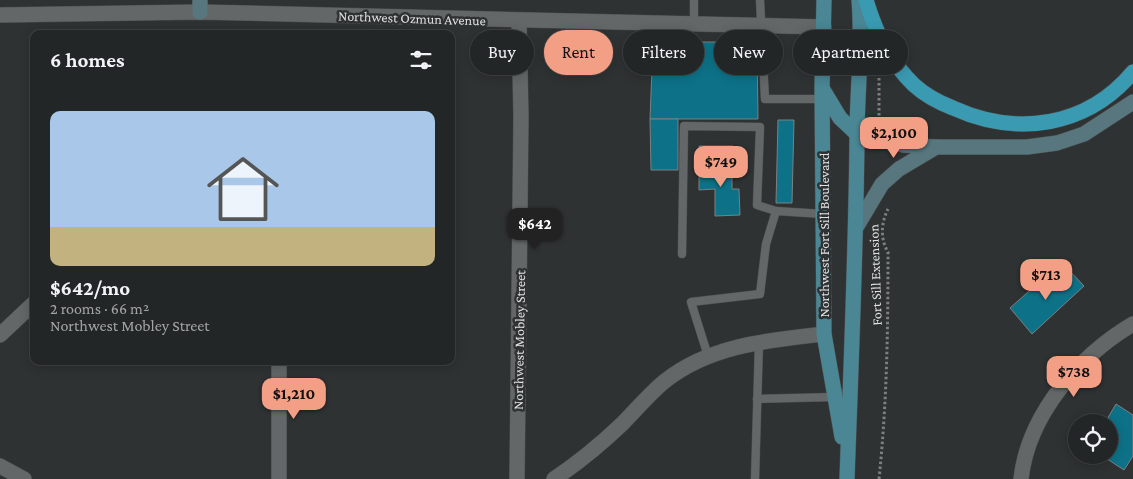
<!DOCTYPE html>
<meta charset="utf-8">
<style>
:root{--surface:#232626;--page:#2f3232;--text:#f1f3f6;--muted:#a3a5a7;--line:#404343;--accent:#f39f85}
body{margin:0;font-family:"Crimson Pro",serif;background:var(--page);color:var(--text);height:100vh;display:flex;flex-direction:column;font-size:19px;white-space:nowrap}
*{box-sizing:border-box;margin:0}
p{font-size:16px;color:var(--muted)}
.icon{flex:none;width:28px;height:28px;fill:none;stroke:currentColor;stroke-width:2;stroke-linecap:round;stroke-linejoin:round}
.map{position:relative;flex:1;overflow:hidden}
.details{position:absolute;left:30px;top:30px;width:425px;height:335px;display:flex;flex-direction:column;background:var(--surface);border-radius:10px;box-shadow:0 2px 12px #0003,0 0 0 1px var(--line)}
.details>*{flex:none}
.banner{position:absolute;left:470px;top:30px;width:475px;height:45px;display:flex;gap:10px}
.controls{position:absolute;left:1068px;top:414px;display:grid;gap:10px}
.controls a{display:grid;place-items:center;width:50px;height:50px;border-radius:50%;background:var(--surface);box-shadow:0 2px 12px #0003,0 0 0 1px var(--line);font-size:25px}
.price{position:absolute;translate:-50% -42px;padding:0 11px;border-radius:10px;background:var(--accent);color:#111;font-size:16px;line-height:32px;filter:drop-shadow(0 1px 2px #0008)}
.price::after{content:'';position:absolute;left:50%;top:30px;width:15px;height:11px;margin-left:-8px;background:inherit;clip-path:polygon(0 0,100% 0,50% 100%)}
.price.current{background:#222;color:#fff}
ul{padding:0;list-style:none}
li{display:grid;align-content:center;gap:10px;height:265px;padding:0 20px}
li span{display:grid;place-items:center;height:155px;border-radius:10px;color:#555}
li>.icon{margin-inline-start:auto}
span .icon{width:90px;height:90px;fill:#fffc;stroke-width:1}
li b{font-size:21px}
h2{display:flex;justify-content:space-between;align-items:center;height:60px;padding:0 20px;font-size:21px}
.tag{padding:0 18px;border-radius:22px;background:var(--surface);box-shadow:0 2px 12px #0003,0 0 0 1px var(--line);font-size:18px;line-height:45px}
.tag.current{background:var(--accent);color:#111}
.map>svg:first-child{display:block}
.building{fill:#0d7288;stroke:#7d8081}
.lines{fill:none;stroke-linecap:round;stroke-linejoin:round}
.lane-casing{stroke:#4b4d4e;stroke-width:9}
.street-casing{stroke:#4b4d4e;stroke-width:16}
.secondary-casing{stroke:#4b4d4e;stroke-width:16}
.primary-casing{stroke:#4b4d4e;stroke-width:16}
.highway-casing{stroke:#4b4d4e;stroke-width:16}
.path{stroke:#7e8081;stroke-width:3;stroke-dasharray:2.5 2.5;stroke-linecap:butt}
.lane{stroke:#636768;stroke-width:8}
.street{stroke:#636768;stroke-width:15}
.secondary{stroke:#57767e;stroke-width:15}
.primary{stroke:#4a8694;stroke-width:15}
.highway{stroke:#3a9ab2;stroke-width:15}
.labels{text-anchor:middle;stroke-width:5;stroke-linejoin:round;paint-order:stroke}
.street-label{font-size:14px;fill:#dee0e1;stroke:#2f3233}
</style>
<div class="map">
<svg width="1133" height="479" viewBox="0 0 1133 479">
<rect width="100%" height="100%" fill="#2f3233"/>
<!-- building -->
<g class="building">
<polygon points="653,42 757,42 758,119 650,119"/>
<polygon points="650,119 678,119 678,170 651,170"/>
<polygon points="778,120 794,120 792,203 776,203"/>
<polygon points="699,146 733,146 732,165 699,164"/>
<polygon points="699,164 732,165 732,189 739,189 740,215 715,216 715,189 699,190"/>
<polygon points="1069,270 1084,286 1032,334 1010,308 1044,278 1052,285"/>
<polygon points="1116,404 1133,415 1133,456 1124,470 1101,455 1109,455 1109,445 1118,432 1106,421"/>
</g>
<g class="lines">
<defs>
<g id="lane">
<polyline points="760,0 765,99 823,99"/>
<polyline points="694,24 694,0"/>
<polyline points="682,254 684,126 760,127 757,205 776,211"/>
<polyline points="708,356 691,302 760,294 766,244 776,211 823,214"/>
<polyline points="757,399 835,397"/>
<polyline points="755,479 759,342"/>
</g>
<g id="street">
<polyline points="0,15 200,12 824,27"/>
<polyline points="0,335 34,303"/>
<polyline points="279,361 279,479"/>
<polyline points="0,466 24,479"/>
<polyline points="517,479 521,117 519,21"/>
<path d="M554,479C578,463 601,444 622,424C636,410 650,393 665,381C710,345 770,340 824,334"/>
<path d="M1021,479C1028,415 1079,356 1133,324"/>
</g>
<g id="secondary">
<polyline points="200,12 200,0"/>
<polyline points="857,134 903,145 936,147"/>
<polyline points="857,226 882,184 899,169 936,147 1027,147 1057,143 1084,134 1133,102"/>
</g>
<g id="primary">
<polyline points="824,0 822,88 824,334 842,437"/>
<polyline points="823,90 840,118 857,134"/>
<path d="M847,479C851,365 856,251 857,137C857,91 863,46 859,0"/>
</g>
<path id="highway" d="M866,0C875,31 891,63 914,85C925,95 940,103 953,108C1017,137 1087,127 1133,72"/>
</defs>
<!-- lane casing -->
<use href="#lane" class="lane-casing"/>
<!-- street casing -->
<use href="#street" class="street-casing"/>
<!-- secondary casing -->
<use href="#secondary" class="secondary-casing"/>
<!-- primary casing -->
<use href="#primary" class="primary-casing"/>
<!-- highway casing -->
<use href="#highway" class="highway-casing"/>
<!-- path -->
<g class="path">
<polyline points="879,68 879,124"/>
<path d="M879,479C887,403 888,328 888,252C880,239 881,223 888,209"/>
</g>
<!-- lane -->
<use href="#lane" class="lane"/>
<!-- street -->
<use href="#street" class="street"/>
<!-- secondary -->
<use href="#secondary" class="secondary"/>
<!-- primary -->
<use href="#primary" class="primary"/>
<!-- highway -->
<use href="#highway" class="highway"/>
</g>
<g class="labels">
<!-- street labels -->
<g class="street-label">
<text transform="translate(412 18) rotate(2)" y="5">Northwest Ozmun Avenue</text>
<text transform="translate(824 235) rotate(-90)" y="5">Northwest Fort Sill Boulevard</text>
<text transform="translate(875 275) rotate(-92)" y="5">Fort Sill Extension</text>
<text transform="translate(519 340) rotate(-89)" y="5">Northwest Mobley Street</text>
</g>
</g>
</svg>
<div class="controls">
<a><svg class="icon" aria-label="locate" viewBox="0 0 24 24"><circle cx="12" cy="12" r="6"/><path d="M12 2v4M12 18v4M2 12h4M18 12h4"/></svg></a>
</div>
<b class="price" style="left:894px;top:159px">$2,100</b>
<b class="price" style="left:721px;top:188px">$749</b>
<b class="price current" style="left:535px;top:250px">$642</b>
<b class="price" style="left:1046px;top:301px">$713</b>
<b class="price" style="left:1074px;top:398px">$738</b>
<b class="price" style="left:294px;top:420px">$1,210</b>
<div class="banner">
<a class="tag">Buy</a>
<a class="tag current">Rent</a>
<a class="tag">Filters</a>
<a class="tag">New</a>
<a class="tag">Apartment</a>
</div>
<section class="details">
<h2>6 homes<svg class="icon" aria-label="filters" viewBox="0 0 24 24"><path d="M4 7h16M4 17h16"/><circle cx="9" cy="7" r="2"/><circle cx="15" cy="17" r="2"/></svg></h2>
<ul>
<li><span style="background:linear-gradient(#a9c7e8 75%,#c2b280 0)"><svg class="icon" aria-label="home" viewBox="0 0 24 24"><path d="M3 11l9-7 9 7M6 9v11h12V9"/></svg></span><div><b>$642/mo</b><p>2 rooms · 66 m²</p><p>Northwest Mobley Street</p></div></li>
</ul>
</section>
</div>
